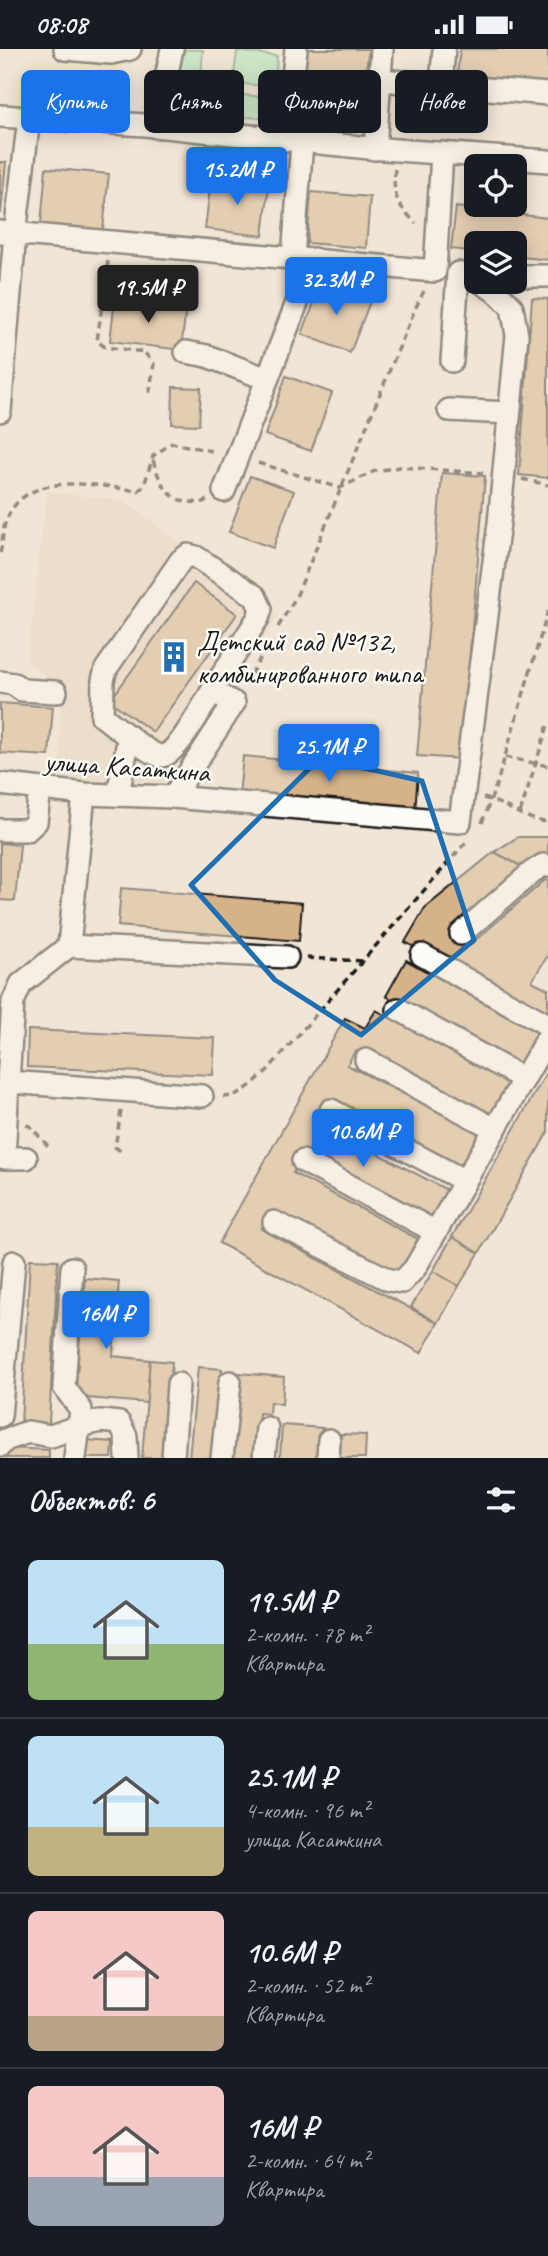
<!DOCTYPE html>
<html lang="ru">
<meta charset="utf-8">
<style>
:root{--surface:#171b24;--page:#20242c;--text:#f1f3f6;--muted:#9ea1a6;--line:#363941;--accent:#1a73e8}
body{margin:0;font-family:Caveat,sans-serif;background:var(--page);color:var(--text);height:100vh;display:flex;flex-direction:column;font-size:26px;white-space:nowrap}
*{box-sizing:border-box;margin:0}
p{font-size:23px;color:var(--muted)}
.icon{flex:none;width:38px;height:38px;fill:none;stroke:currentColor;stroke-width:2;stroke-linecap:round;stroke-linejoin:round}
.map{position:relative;height:1409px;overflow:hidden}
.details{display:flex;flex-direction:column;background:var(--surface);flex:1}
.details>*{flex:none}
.banner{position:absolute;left:21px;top:21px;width:508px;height:63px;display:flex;gap:14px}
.fabs{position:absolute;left:464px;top:105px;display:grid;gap:14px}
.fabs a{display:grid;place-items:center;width:63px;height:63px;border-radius:10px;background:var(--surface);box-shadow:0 4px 18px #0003;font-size:35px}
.price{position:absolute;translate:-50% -60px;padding:0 16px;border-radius:7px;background:var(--accent);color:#fff;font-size:23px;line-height:46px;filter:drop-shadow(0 2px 4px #0008)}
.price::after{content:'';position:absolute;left:50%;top:42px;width:21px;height:16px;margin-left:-10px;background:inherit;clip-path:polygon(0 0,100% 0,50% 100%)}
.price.on{background:#222;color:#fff}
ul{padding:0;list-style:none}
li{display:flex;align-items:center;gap:21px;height:175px;padding:0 28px}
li+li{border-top:2px solid var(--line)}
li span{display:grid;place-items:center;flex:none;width:196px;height:140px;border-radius:10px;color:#555}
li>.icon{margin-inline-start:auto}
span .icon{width:84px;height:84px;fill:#fffc;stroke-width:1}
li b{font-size:30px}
h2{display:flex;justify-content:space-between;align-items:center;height:84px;padding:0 28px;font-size:30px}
.chip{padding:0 24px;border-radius:10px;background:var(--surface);box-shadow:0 4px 18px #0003;font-size:24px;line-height:63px}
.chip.on{background:var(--accent);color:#fff}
.status{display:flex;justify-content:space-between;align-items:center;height:49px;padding:0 35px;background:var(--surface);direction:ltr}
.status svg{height:19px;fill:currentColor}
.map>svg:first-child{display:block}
.built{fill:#e9d6bf}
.green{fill:#a0e6b2;stroke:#5e8167;stroke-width:2}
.building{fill:#d6b288;stroke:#1c1c1c;stroke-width:2}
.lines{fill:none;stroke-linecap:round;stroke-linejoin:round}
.minor-casing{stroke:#1c1c1c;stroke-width:26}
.path{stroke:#1c1c1c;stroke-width:3.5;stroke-dasharray:7 5;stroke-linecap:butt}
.minor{stroke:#fdfcf7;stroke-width:21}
.marked{fill:none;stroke:#1f6fb2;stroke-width:5;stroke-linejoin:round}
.labels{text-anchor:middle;stroke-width:5;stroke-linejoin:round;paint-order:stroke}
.poi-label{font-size:28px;fill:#1c1c1c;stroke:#fdfcf7;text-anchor:start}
.street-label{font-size:28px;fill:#1c1c1c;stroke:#fdfcf7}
</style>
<div class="status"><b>08:08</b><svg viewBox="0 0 49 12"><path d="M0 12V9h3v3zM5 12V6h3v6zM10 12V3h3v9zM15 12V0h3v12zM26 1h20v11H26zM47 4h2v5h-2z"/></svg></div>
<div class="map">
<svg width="548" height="1409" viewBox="0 0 548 1409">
<rect width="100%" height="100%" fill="#f1e6d6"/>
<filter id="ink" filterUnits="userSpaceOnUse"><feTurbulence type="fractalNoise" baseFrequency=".0143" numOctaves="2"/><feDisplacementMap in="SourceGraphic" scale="14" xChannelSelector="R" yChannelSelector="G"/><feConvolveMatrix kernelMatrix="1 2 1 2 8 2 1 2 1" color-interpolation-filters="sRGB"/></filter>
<g filter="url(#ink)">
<!-- built -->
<polygon class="built" points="47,442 125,452 278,568 153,749 59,738 61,639 27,613"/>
<!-- green -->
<g class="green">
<polygon points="163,0 203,1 201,29 155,26 156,16"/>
<polygon points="237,2 277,7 275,38 233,34"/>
<polygon points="153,38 274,49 274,70 151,62"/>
</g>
<!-- building -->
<g class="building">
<polygon points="302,0 369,0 364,36 299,29"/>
<polygon points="460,0 548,0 548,38 457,28"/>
<polygon points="0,113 6,113 1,164 0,164"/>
<polygon points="46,119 109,125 103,181 41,175"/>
<polygon points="211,130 269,137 263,187 205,180"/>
<polygon points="311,143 370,148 366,199 307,194"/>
<polygon points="456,158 548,169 548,211 514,207 514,194 476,194 476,203 451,200"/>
<polygon points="323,231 371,250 350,304 302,285"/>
<polygon points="532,249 548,250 548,429 519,426"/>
<polygon points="115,250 186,259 181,301 110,292"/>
<polygon points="286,327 332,344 311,402 265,386"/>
<polygon points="173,338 201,339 199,376 172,375"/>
<polygon points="442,424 485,427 461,710 417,707"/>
<polygon points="250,427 294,442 273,499 229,483"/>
<polygon points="194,534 237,565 153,683 110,652"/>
<polygon points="0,654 53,658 49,707 0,704"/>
<polygon points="243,707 418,724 415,763 239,746"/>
<polygon points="518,788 548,788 548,808 528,821 494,803"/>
<polygon points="0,794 20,796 15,852 0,851"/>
<polygon points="494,803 528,821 455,888 470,896 545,831 548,832 548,906 532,932 548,940 548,964 545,968 405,893 425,859"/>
<polygon points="121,839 302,854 299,892 118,877"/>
<polygon points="406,911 538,984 519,1020 386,947"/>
<polygon points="376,961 509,1035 489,1070 355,1002 347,1016 483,1085 463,1118 328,1051 316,1072 449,1142 431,1175 302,1107 293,1124 420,1191 399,1228 272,1164 261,1180 438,1274 421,1304 219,1194 345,969 365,979"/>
<polygon points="28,981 215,989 213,1026 27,1018"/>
<polygon points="548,1021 548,1083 479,1204 452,1188"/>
<polygon points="452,1188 479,1204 459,1237 433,1222"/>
<polygon points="30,1210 58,1211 49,1375 21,1374"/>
<polygon points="433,1222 459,1237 438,1274 411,1258"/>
<polygon points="85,1229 119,1232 113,1307 150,1311 147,1354 75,1348"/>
<polygon points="150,1311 172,1313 165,1409 142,1409"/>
<polygon points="198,1318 222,1320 214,1409 189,1409"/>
<polygon points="239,1324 284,1328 282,1355 270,1353 269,1365 259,1364 254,1409 231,1409"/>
<polygon points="282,1376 323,1379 321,1409 280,1409"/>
<polygon points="341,1385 366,1386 365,1409 340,1409"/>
<polygon points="86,1391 113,1393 112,1409 85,1409"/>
<polygon points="8,1399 49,1401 49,1409 7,1409"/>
</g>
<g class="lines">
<defs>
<g id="minor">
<polyline points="65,0 111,4 130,0"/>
<polyline points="380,31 548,45"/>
<polyline points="441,36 444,0"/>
<polyline points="0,67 145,76 369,99 548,112"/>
<polyline points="156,78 172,0"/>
<polyline points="286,91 296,0"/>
<polyline points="375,100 382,0"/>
<polyline points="0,183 435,222 442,104"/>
<polyline points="293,208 302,93"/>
<polyline points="514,227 548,227"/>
<polyline points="186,303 207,307 267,330"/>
<polyline points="452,312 458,224"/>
<polyline points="449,361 509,364"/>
<polyline points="0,362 15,185 29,69"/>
<polyline points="224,442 314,210"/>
<polyline points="0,633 14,635 22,641 56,643"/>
<polyline points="0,735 84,745 173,748 460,773 499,474 517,286 512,258 499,245 481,233"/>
<polyline points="84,745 69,897 21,935 13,953 8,1033 202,1047"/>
<polyline points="118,746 129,687"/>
<path d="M173,748L234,654L212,642L258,569L261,560L255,547L196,508L188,506L181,511L106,620L103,631L102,667C113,675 150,707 162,707C177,706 204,655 212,642"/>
<polyline points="0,781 27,781 36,773 40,740"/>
<polyline points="461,885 532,823 543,816 548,817"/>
<polyline points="69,897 287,908"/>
<polyline points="422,906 548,976"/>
<polyline points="398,960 524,1030"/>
<polyline points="366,1011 495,1080"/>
<polyline points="8,1033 4,1109 26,1109"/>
<polyline points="331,1061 465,1132"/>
<polyline points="303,1112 436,1183"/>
<polyline points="274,1173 389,1231 402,1233 415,1219 548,988"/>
<polyline points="72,1219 64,1338 81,1361 75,1409"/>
<polyline points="0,1367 14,1213"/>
<polyline points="0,1397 5,1391 28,1383 51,1387 79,1377 101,1372 119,1374 126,1387 127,1409"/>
<polyline points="173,1409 178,1335"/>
<polyline points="222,1409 230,1333"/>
<polyline points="264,1409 267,1379"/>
<polyline points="328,1409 329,1391"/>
</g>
</defs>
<!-- minor casing -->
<use href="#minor" class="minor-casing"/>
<!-- path -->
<g class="path">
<polyline points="105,46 108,24"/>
<path d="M395,120C392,146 397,156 416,174"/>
<polyline points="108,212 97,292 105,298 144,303 154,315 149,347"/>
<path d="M153,411C159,431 167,452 191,453C198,454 201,455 207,451"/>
<polyline points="258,414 340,439 375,422 400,418 483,424"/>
<polyline points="522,430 548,436"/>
<path d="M0,504C3,494 2,482 6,472C25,420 96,436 138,442L144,437L153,407L172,394L217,403"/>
<polyline points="278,578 296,548 415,260 424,242"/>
<polyline points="245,636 267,597"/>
<polyline points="505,708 548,717"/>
<path d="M483,749C506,754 525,772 548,773"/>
<polyline points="520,764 548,676"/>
<polyline points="482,774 497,734 548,562"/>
<polyline points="307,909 362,912"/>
<path d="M223,1048C241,1048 254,1033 267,1022L466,793"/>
<polyline points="121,1062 115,1098 123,1104"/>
<polyline points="26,1076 30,1077 48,1097"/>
</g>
<!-- minor -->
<use href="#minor" class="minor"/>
</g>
</g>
<!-- marked area -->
<path d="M0 0H548V1409H0ZM320,709L422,732L474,891L361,986L275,931L191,836Z" fill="#f1e6d6" fill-opacity=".55" fill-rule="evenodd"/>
<path class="marked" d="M320,709L422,732L474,891L361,986L275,931L191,836Z"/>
<!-- icons -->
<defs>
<symbol id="building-bare" viewBox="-9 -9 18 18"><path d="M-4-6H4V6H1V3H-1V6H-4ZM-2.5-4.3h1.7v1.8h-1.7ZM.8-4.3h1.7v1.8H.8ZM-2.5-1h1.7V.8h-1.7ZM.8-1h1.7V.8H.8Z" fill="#1f6fb2" stroke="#fdfcf7" stroke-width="2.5" paint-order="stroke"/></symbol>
</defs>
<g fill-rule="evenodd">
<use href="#building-bare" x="152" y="586" width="44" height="44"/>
</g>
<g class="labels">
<!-- poi labels -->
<g class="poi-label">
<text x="197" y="602">Детский сад №132,<tspan x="197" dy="32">комбинированного типа</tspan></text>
</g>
<!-- street labels -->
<g class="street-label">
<text transform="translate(127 717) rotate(4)" y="10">улица Касаткина</text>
</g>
</g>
</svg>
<div class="fabs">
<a><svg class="icon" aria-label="locate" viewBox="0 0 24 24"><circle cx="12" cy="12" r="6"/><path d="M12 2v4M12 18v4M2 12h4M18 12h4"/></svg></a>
<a><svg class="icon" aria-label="layers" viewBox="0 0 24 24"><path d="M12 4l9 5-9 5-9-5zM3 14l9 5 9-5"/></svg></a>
</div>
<b class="price" style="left:237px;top:158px">15.2M ₽</b>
<b class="price" style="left:336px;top:268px">32.3M ₽</b>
<b class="price on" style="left:148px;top:276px">19.5M ₽</b>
<b class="price" style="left:329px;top:735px">25.1M ₽</b>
<b class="price" style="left:363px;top:1120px">10.6M ₽</b>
<b class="price" style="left:106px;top:1302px">16M ₽</b>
<div class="banner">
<a class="chip on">Купить</a>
<a class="chip">Снять</a>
<a class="chip">Фильтры</a>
<a class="chip">Новое</a>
</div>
</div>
<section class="details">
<h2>Объектов: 6<svg class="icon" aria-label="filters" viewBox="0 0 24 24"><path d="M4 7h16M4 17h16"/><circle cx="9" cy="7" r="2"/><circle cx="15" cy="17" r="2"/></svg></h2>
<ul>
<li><span style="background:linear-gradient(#bfe0f5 60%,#8fb573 0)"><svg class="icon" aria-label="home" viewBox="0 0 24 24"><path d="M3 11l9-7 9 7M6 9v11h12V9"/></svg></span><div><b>19.5M ₽</b><p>2-комн. · 78 m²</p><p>Квартира</p></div></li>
<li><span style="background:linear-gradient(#bfe0f5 65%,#c2b280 0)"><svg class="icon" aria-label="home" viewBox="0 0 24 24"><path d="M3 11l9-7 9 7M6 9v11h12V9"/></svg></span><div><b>25.1M ₽</b><p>4-комн. · 96 m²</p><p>улица Касаткина</p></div></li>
<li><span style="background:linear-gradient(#f6c9c9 75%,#b9a48a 0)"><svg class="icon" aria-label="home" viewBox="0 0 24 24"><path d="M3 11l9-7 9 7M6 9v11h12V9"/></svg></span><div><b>10.6M ₽</b><p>2-комн. · 52 m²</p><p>Квартира</p></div></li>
<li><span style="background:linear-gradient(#f6c9c9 65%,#9aa5b1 0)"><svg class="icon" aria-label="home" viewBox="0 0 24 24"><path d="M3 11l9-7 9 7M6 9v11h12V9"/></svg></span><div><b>16M ₽</b><p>2-комн. · 64 m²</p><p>Квартира</p></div></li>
</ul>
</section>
